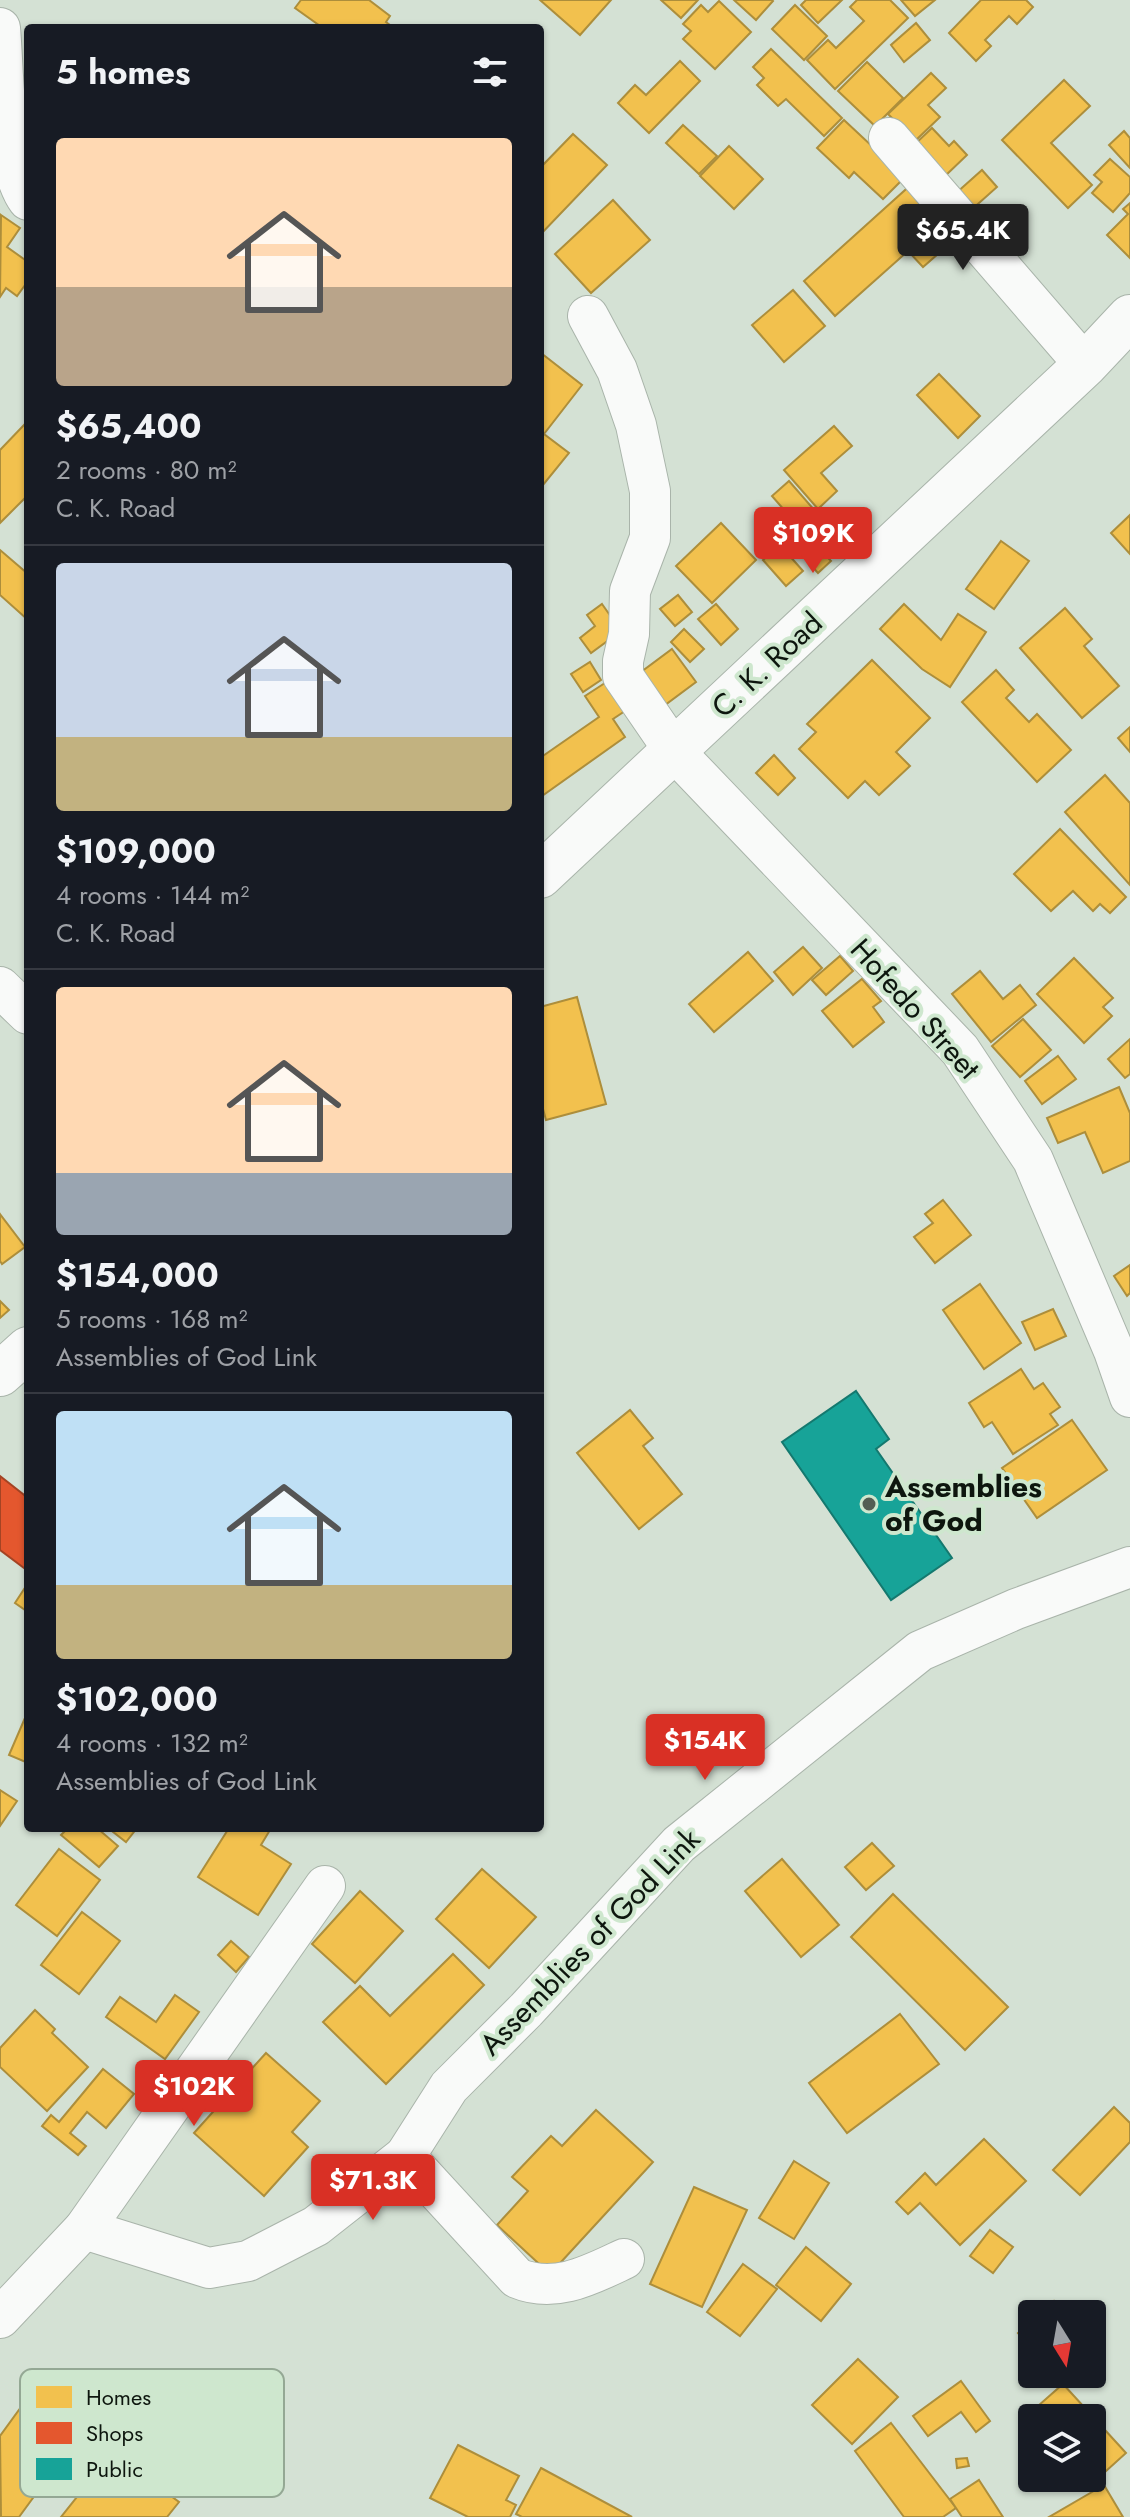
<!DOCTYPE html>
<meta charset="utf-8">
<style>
:root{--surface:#171b24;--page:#20242c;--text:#f1f3f6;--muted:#9ea1a6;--line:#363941;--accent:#d93025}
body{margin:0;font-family:Jost,sans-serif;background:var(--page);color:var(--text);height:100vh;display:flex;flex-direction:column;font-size:30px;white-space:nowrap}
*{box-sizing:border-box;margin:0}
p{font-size:26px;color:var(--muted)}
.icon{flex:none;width:44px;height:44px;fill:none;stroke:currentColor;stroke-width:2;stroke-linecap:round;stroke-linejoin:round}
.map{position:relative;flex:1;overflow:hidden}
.side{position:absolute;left:24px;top:24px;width:520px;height:1808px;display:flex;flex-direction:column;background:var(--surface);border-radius:8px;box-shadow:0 2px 6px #0004}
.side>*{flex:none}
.needle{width:52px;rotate:169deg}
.buttons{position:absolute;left:1018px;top:2300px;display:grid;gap:16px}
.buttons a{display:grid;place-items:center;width:88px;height:88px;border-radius:8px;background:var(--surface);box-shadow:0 2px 6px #0004;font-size:40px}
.price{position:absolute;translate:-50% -68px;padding:0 18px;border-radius:8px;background:var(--accent);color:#fff;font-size:26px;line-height:52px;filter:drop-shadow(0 2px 4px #0008)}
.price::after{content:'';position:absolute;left:50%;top:48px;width:24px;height:18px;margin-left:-12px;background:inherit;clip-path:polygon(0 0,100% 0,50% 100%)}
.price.on{background:#222;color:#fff}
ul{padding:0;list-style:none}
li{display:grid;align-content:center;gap:16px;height:424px;padding:0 32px}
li+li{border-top:2px solid var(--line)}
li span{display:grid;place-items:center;height:248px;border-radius:8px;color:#555}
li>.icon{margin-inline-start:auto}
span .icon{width:144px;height:144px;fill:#fffc;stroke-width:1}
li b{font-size:34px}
h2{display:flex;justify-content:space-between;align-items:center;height:96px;padding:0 32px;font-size:34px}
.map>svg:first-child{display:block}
.homes{fill:#f2c14e;stroke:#ad8e3b;stroke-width:2}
.shops{fill:#e4572e;stroke:#a44424;stroke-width:2}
.public{fill:#17a398;stroke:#14796f;stroke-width:2}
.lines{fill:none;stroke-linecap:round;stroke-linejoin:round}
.minor-casing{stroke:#a9b4aa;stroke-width:42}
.tertiary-casing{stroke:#a9b4aa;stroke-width:46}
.minor{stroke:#f9faf9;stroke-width:40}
.tertiary{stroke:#f9faf9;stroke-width:44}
.poi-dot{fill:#535d53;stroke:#cee7ce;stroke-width:3}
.labels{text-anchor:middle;stroke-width:8;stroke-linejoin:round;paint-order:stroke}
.street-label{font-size:30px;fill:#0d160e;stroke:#cee7ce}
.poi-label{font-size:30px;font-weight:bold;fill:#0d160e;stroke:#cee7ce;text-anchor:start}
.key{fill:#cee7ce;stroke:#94a894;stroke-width:2}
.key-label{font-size:22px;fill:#0d160e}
</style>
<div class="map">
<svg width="1130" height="2517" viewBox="0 0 1130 2517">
<rect width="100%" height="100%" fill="#d4e1d4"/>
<!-- homes -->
<g class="homes">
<polygon points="301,0 369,0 390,16 386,22 394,28 323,28 295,8"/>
<polygon points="540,0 611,0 580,35"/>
<polygon points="661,0 698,0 681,18"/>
<polygon points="734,0 772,0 773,1 756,20"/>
<polygon points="806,0 842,0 818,23 801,5"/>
<polygon points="857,0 890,0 908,18 835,89 807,60 828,40 836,48 864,21 850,7"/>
<polygon points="901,0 935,0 915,16"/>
<polygon points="981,0 1026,0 1033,7 1017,24 1009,16 985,40 991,46 976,61 949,33"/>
<polygon points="719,1 751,32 715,69 683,39 691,31 683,24 701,5 708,12"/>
<polygon points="795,5 827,36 804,60 772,29"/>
<polygon points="916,23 930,40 904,62 891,45"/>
<polygon points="771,49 842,118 824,136 786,99 778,106 757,85 764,78 753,67"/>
<polygon points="680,61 700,81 649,133 618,103 635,85 646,95"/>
<polygon points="867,62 903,98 875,126 838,91"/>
<polygon points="931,73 946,88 928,105 940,117 915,141 888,114"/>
<polygon points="1064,80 1090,106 1051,143 1092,185 1068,208 1002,140"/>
<polygon points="844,120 905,177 883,199 854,172 849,178 817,148"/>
<polygon points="683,125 717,156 699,174 666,143"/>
<polygon points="932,128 949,146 954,141 967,155 944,177 914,145"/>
<polygon points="1124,131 1130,138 1130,168 1109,145"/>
<polygon points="573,134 607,165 540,235 540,168"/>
<polygon points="729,146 763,179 734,209 700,176"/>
<polygon points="1110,159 1130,177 1130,193 1113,212 1092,193 1102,182 1094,175"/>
<polygon points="982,170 997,187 970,211 955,194"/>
<polygon points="914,182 961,234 923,267 908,251 835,316 804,281"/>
<polygon points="613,200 650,240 591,293 555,254"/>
<polygon points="1130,203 1130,258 1107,235 1128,214 1123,209"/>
<polygon points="1,215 20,228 7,247 28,262 28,281 17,296 6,288 0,297"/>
<polygon points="793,290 825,326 784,362 752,325"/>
<polygon points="541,353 582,385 544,434 569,453 543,485 540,482"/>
<polygon points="939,374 980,416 958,438 917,395"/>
<polygon points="24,425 28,429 28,495 0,523 0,450"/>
<polygon points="834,426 852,446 821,473 837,491 818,509 784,470"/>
<polygon points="789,481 816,512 799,527 772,496"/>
<polygon points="1130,515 1130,554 1111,533"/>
<polygon points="839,519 855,538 836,555 819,536"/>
<polygon points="784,520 803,540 791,552 771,532"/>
<polygon points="721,523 756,560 712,603 676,566"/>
<polygon points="813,541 831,561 818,573 800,553"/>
<polygon points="1001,541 1029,561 994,609 966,589"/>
<polygon points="780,545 803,571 786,586 763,560"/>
<polygon points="0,550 28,574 28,620 0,595"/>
<polygon points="678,595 692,612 675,626 660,609"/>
<polygon points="602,604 621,631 591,653 580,638 595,626 587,615"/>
<polygon points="716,604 738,629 721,645 698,619"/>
<polygon points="904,604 941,640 958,614 986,632 950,687 922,669 880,629"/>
<polygon points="1065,608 1092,639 1084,646 1119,686 1082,718 1020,648"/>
<polygon points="684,629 704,649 690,662 671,642"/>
<polygon points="672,649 696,682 661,708 637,675"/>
<polygon points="872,660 930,718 896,752 910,766 879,795 865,781 848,798 799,749 816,732 807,724"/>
<polygon points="590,662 601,680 583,692 571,674"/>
<polygon points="996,670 1014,690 1006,698 1029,722 1037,714 1071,750 1037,782 962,702"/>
<polygon points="608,681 628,709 613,719 625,737 542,796 540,792 540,758 599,717 585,696"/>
<polygon points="1130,727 1130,752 1118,738"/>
<polygon points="774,755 795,778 778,795 756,773"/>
<polygon points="1105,775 1130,803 1130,885 1065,812"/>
<polygon points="1060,829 1126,897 1110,913 1100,904 1093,911 1073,891 1051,911 1014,874"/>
<polygon points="803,947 822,968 793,995 774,972"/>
<polygon points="748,952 773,981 714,1032 689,1004"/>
<polygon points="840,956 853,971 826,995 812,980"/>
<polygon points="1074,958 1113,998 1103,1007 1112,1016 1084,1043 1037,994"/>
<polygon points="980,971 1003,999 1020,985 1036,1005 991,1042 952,994"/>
<polygon points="862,979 881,1001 873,1007 884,1022 853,1047 822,1011"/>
<polygon points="577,997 606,1104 546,1120 540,1098 540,1007"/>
<polygon points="1023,1019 1051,1050 1020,1077 992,1046"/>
<polygon points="1130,1039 1130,1074 1125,1078 1108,1059"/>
<polygon points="1058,1056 1076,1079 1042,1104 1025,1081"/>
<polygon points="1119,1087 1130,1113 1130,1161 1103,1173 1085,1132 1058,1143 1047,1118"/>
<polygon points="943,1200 971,1235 935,1263 914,1237 933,1223 925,1214"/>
<polygon points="0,1214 25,1247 2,1264 0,1261"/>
<polygon points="1130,1265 1130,1293 1127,1296 1114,1276"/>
<polygon points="980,1284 1021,1343 984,1369 943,1310"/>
<polygon points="0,1301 9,1310 0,1318"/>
<polygon points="1053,1309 1066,1336 1035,1350 1022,1322"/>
<polygon points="1021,1369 1034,1389 1043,1383 1060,1407 1050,1414 1058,1425 1013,1454 992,1422 984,1427 969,1403"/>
<polygon points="630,1410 653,1438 643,1446 682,1494 639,1529 577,1453"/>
<polygon points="1072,1420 1107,1470 1037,1518 1002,1468"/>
<polygon points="28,1583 28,1612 15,1603"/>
<polygon points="28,1711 28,1763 9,1755"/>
<polygon points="0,1790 17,1801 0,1826"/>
<polygon points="68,1828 97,1828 118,1846 99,1867 61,1835"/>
<polygon points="108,1828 137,1828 126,1842"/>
<polygon points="229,1828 266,1828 270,1830 261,1845 291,1864 258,1915 198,1877"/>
<polygon points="872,1843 894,1866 866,1890 845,1867"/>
<polygon points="59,1849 100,1880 57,1936 16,1905"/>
<polygon points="782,1859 839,1925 801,1957 745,1891"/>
<polygon points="482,1869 536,1917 489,1968 436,1919"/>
<polygon points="360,1891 403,1931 355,1983 312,1944"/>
<polygon points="893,1894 1008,2007 965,2050 851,1937"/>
<polygon points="82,1912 120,1941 79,1994 41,1965"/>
<polygon points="231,1941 249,1957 236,1972 218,1955"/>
<polygon points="453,1954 484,1985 386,2084 323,2022 360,1986 390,2016"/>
<polygon points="175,1995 199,2012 165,2059 106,2017 120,1997 156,2022"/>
<polygon points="35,2010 55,2029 52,2033 88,2067 47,2111 0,2067 0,2048"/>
<polygon points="900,2014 939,2064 847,2133 809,2083"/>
<polygon points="266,2053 320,2101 292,2132 308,2147 264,2196 194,2133"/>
<polygon points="103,2069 134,2094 106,2128 87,2112 70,2133 86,2146 78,2155 42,2126 51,2115 59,2122"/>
<polygon points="1114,2107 1130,2123 1130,2142 1080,2195 1053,2170"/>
<polygon points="596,2110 653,2162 550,2274 497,2225 528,2191 512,2177 551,2136 562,2146"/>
<polygon points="984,2139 1026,2181 960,2245 920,2203 908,2214 896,2202 925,2173 936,2185"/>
<polygon points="794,2161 829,2183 794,2239 759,2218"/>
<polygon points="694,2187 747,2210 702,2307 650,2284"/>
<polygon points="990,2230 1013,2247 993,2273 970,2256"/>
<polygon points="806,2247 851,2284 821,2321 776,2285"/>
<polygon points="743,2264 777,2289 740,2336 707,2312"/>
<polygon points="1054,2301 1065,2314 1040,2314"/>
<polygon points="1032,2321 1032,2349 1018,2333"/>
<polygon points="858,2359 898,2397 852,2444 812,2405"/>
<polygon points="40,2381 82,2412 70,2429 79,2435 19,2517 1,2517 0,2436"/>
<polygon points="961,2381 990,2421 976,2432 961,2412 928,2436 913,2416"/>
<polygon points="1063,2384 1126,2453 1085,2490 1074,2478 1092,2478 1092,2418 1032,2418 1032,2432 1022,2420"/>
<polygon points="891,2423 956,2508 943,2517 904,2517 855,2451"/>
<polygon points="124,2438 177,2480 167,2493 179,2502 167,2517 61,2517"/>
<polygon points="458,2445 519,2476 506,2500 516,2505 510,2517 468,2517 430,2498"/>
<polygon points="967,2458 969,2466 957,2468 956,2459"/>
<polygon points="541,2468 632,2517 522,2517 516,2514"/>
<polygon points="979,2480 1003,2517 962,2517 950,2499"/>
<polygon points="1104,2485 1123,2517 1049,2517"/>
</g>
<!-- shops -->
<polygon class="shops" points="0,1476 28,1498 28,1571 0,1550"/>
<!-- public -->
<polygon class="public" points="856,1391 889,1439 876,1449 952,1558 891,1600 782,1442"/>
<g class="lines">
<defs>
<g id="minor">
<path d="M0,28C4,72 3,166 28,200"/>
<polyline points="889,138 1085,365"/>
<polyline points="588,316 617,370 636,425 650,491 650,538 630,591 629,634 623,661 623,676 675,752 960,1050 1033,1160 1114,1351 1130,1397"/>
<polyline points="0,987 28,1014"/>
<polyline points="405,2156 449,2087 526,2010 679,1844 920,1651 1016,1609 1130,1567"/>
<path d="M84,2229L209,2268L248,2261L316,2226L405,2156L517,2278C555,2294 590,2275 624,2259"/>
<polyline points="0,2318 84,2229 325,1886"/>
</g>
<g id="tertiary">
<polyline points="540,876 1085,365 1130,317"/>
<polyline points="0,1374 28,1349"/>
</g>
</defs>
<!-- minor casing -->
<use href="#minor" class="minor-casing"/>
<!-- tertiary casing -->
<use href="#tertiary" class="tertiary-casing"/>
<!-- minor -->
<use href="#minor" class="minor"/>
<!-- tertiary -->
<use href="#tertiary" class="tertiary"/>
</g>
<!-- markers -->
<circle class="poi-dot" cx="869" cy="1504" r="8"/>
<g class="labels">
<!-- street labels -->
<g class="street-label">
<text transform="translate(767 665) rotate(-43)" y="10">C. K. Road</text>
<text transform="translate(915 1009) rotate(48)" y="10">Hofedo Street</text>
<text transform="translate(590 1942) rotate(-46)" y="10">Assemblies of God Link</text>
</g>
<!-- poi labels -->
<g class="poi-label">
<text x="885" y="1497">Assemblies<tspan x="885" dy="34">of God</tspan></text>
</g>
</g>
<!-- legend -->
<rect x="20" y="2369" width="264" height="128" rx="12" class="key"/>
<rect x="36" y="2386" width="36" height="22" fill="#f2c14e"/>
<rect x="36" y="2422" width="36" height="22" fill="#e4572e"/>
<rect x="36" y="2458" width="36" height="22" fill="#17a398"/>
<g class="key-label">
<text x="86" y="2405">Homes</text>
<text x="86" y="2441">Shops</text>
<text x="86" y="2477">Public</text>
</g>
</svg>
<div class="buttons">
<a><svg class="needle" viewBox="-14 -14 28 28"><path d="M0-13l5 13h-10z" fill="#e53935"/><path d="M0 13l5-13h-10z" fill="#9ea1a6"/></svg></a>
<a><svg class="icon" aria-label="layers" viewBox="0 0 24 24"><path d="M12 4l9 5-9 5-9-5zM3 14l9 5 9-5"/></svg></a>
</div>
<b class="price on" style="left:963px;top:272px">$65.4K</b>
<b class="price" style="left:813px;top:575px">$109K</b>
<b class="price" style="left:705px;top:1782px">$154K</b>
<b class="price" style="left:194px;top:2128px">$102K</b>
<b class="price" style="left:373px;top:2222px">$71.3K</b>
<section class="side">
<h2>5 homes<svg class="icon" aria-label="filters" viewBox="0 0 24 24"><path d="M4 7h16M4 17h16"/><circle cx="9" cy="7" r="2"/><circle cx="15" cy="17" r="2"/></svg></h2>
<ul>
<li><span style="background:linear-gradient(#ffd9b3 60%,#b9a48a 0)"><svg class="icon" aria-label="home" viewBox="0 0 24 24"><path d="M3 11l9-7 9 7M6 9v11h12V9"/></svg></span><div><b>$65,400</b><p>2 rooms · 80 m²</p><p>C. K. Road</p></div></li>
<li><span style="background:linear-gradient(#c9d6e8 70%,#c2b280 0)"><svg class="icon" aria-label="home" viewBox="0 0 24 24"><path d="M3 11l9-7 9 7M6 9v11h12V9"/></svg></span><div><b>$109,000</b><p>4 rooms · 144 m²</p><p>C. K. Road</p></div></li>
<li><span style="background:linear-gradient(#ffd9b3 75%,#9aa5b1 0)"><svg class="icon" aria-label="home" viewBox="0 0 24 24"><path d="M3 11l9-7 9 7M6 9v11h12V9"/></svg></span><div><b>$154,000</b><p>5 rooms · 168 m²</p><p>Assemblies of God Link</p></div></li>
<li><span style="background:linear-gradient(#bfe0f5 70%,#c2b280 0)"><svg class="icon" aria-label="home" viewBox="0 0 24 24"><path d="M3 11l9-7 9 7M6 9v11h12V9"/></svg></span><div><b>$102,000</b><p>4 rooms · 132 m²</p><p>Assemblies of God Link</p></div></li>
</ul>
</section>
</div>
